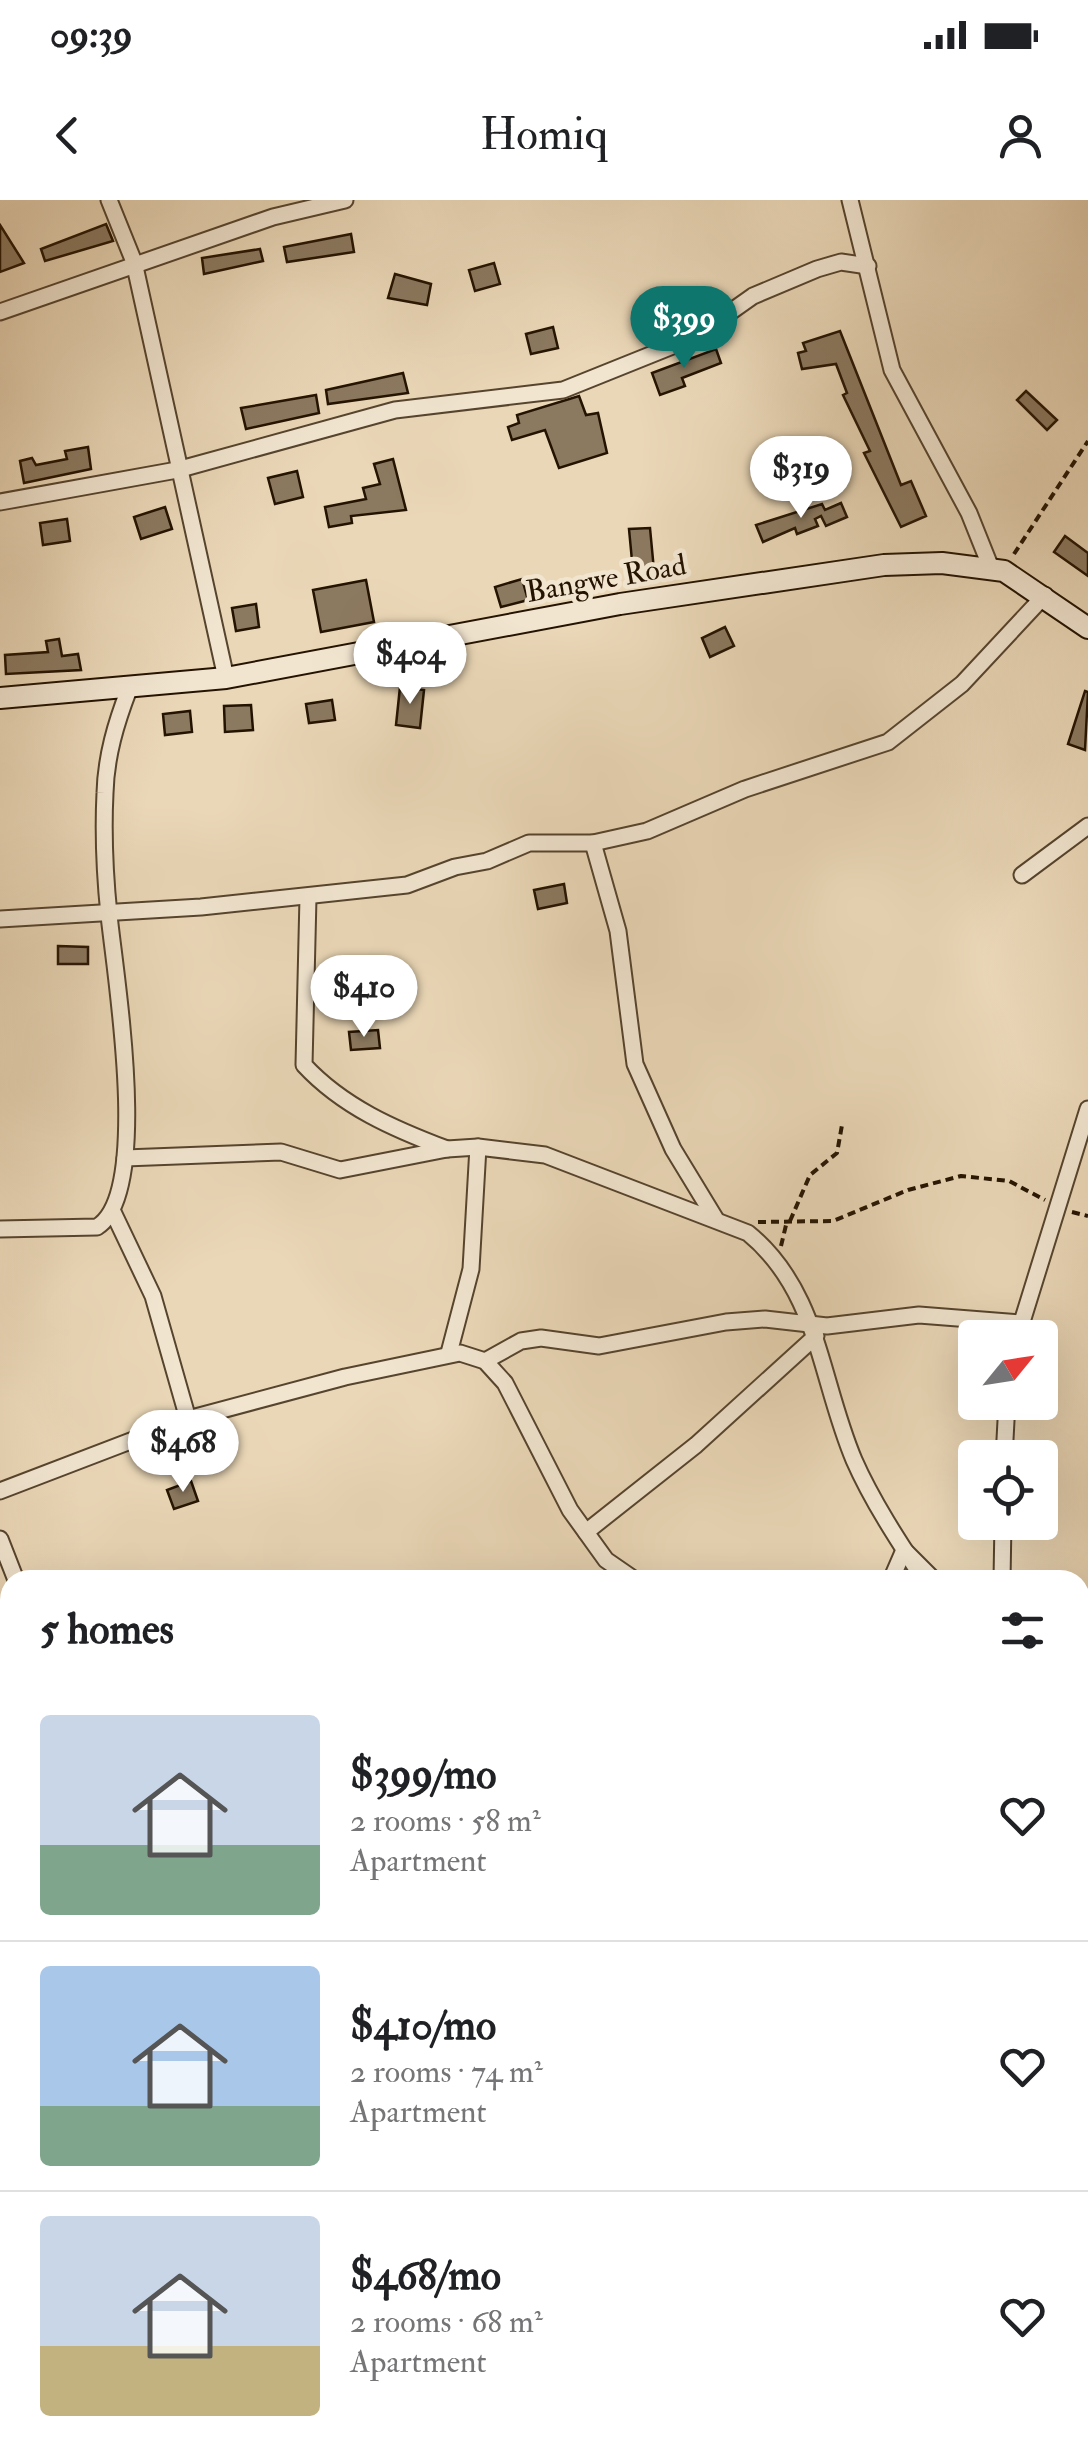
<!DOCTYPE html>
<meta charset="utf-8">
<style>
:root{--surface:#fff;--page:#f6f6f6;--text:#202124;--muted:#757577;--line:#e0e0e0;--accent:#0f766e}
body{margin:0;font-family:"IM FELL Double Pica",serif;background:var(--page);color:var(--text);height:100vh;display:flex;flex-direction:column;font-size:38px;white-space:nowrap}
*{box-sizing:border-box;margin:0}
p{font-size:32px;color:var(--muted)}
.icon{flex:none;width:55px;height:55px;fill:none;stroke:currentColor;stroke-width:2;stroke-linecap:round;stroke-linejoin:round}
.map{position:relative;flex:1;overflow:hidden}
.side{position:absolute;left:0px;top:1370px;width:1090px;height:892px;display:flex;flex-direction:column;background:var(--surface);border-radius:30px 30px 0 0;box-shadow:0 10px 40px #0002}
.side>*{flex:none}
.needle{width:65px;rotate:60deg}
.fabs{position:absolute;left:958px;top:1120px;display:grid;gap:20px}
.fabs a{display:grid;place-items:center;width:100px;height:100px;border-radius:10px;background:var(--surface);box-shadow:0 10px 40px #0002;font-size:50px}
.price{position:absolute;translate:-50% -85px;padding:0 22px;border-radius:35px;background:#fff;color:#222;font-size:32px;line-height:65px;filter:drop-shadow(0 2px 5px #0008)}
.price::after{content:'';position:absolute;left:50%;top:60px;width:30px;height:22px;margin-left:-15px;background:inherit;clip-path:polygon(0 0,100% 0,50% 100%)}
.price.on{background:var(--accent);color:#fff}
ul{padding:0;list-style:none}
li{display:flex;align-items:center;gap:30px;height:250px;padding:0 40px}
li+li{border-top:2px solid var(--line)}
li span{display:grid;place-items:center;flex:none;width:280px;height:200px;border-radius:10px;color:#555}
li>.icon{margin-inline-start:auto}
span .icon{width:120px;height:120px;fill:#fffc;stroke-width:1}
li b{font-size:42px}
h2{display:flex;justify-content:space-between;align-items:center;height:120px;padding:0 40px;font-size:42px}
.status{display:flex;justify-content:space-between;align-items:center;height:70px;padding:0 50px;background:var(--surface);direction:ltr}
.status svg{height:28px;fill:currentColor}
header{display:flex;justify-content:space-between;align-items:center;height:130px;padding:0 40px;background:var(--surface);font-size:45px;font-weight:600}
.map>svg:first-child{display:block}
.building{fill:#8b7960;stroke:#241301;stroke-width:2.5}
.lines{fill:none;stroke-linecap:round;stroke-linejoin:round}
.street-casing{stroke:#56442e;stroke-width:19}
.secondary-casing{stroke:#241301;stroke-width:24}
.path{stroke:#241301;stroke-width:4;stroke-dasharray:8 5;stroke-linecap:butt}
.street{stroke:#f1e5d0;stroke-width:15}
.secondary{stroke:#f1e5d0;stroke-width:20}
.labels{text-anchor:middle;stroke-width:9;stroke-linejoin:round;paint-order:stroke}
.street-label{font-size:30px;fill:#241301;stroke:#f1e5d0}
</style>
<div class="status"><b>09:39</b><svg viewBox="0 0 49 12"><path d="M0 12V9h3v3zM5 12V6h3v6zM10 12V3h3v9zM15 12V0h3v12zM26 1h20v11H26zM47 4h2v5h-2z"/></svg></div>
<header><svg class="icon" aria-label="back" viewBox="0 0 24 24"><path d="M15 5l-7 7 7 7"/></svg>Homiq<svg class="icon" aria-label="person" viewBox="0 0 24 24"><circle cx="12" cy="8" r="4"/><path d="M4 21q1-7 8-7t8 7"/></svg></header>
<div class="map">
<svg width="1088" height="2262" viewBox="0 0 1088 2262">
<rect width="100%" height="100%" fill="#ead7b7"/>
<filter id="stains"><feTurbulence type="fractalNoise" baseFrequency=".002" numOctaves="4"/><feColorMatrix values="0 0 0 0 .2 0 0 0 0 .09 0 0 0 0 .02 0 0 0 .5 -.17"/></filter>
<radialGradient id="worn" r=".72"><stop offset=".6" stop-color="#630" stop-opacity="0"/><stop offset="1" stop-color="#630" stop-opacity=".3"/></radialGradient>
<!-- building -->
<g class="building">
<polygon points="106,24 113,41 45,61 41,49"/>
<polygon points="0,25 24,63 0,72"/>
<polygon points="351,34 354,52 287,62 284,47"/>
<polygon points="260,49 263,61 204,74 202,58"/>
<polygon points="494,63 500,84 475,91 469,70"/>
<polygon points="395,74 431,84 427,105 388,98"/>
<polygon points="686,103 688,115 643,124 641,110"/>
<polygon points="553,127 558,148 531,154 526,134"/>
<polygon points="840,131 901,285 911,281 926,316 901,327 864,253 870,251 843,195 847,193 836,164 802,169 798,153 806,151 803,143"/>
<polygon points="716,149 721,163 682,178 685,186 660,195 652,173"/>
<polygon points="403,173 408,193 328,204 326,190"/>
<polygon points="1026,191 1057,220 1047,230 1017,200"/>
<polygon points="316,195 319,213 246,229 241,208"/>
<polygon points="579,196 586,215 598,213 607,253 559,268 545,230 512,240 508,227 519,223 517,215"/>
<polygon points="88,247 91,269 24,283 20,261 32,258 36,265 67,259 65,251"/>
<polygon points="803,253 812,277 781,289 772,264"/>
<polygon points="393,259 406,310 351,316 352,323 329,327 325,307 366,299 363,288 380,284 374,264"/>
<polygon points="297,271 303,297 275,304 268,278"/>
<polygon points="841,303 847,317 826,326 821,316 815,319 818,326 797,334 795,328 763,342 756,325 822,304 825,310"/>
<polygon points="165,307 172,329 141,339 134,317"/>
<polygon points="67,319 70,341 43,345 40,323"/>
<polygon points="650,328 655,381 634,382 629,329"/>
<polygon points="1065,336 1088,353 1088,376 1054,352"/>
<polygon points="522,379 528,400 501,407 495,387"/>
<polygon points="366,380 374,422 321,432 313,390"/>
<polygon points="256,404 259,427 236,431 232,408"/>
<polygon points="725,427 734,446 710,457 702,438"/>
<polygon points="59,439 62,456 78,454 81,470 6,474 5,455 48,452 46,441"/>
<polygon points="400,487 424,490 420,528 396,525"/>
<polygon points="1085,491 1088,492 1085,550 1068,544"/>
<polygon points="332,500 335,520 309,523 306,504"/>
<polygon points="251,505 253,530 225,532 224,506"/>
<polygon points="190,511 192,532 165,535 163,514"/>
<polygon points="564,684 567,703 538,709 534,690"/>
<polygon points="58,746 88,747 88,764 58,764"/>
<polygon points="378,830 380,848 351,850 349,832"/>
<polygon points="191,1281 198,1301 174,1309 167,1290"/>
</g>
<g class="lines">
<defs>
<g id="street">
<polyline points="109,0 134,62 226,478"/>
<polyline points="850,0 892,170 969,313 991,368"/>
<polyline points="0,112 273,17 345,0"/>
<polyline points="0,302 177,270 395,210 563,190 695,137 753,96 817,69 841,62 868,66"/>
<polyline points="593,643 618,731 635,864 673,949 715,1018"/>
<polyline points="1022,675 1088,626"/>
<path d="M308,697L304,865C343,907 394,929 447,949"/>
<polyline points="0,719 201,707 407,685 455,667 487,661 529,643 593,643 647,631 745,589 888,542 962,484 1045,395"/>
<path d="M125,958L281,952L340,970L447,949L478,947L545,955L748,1033C819,1091 820,1180 854,1260C872,1301 899,1342 924,1380"/>
<polyline points="113,1012 153,1096 188,1219"/>
<path d="M0,1029L97,1027C152,993 115,775 109,715C105,676 103,633 105,593C106,556 116,523 129,489"/>
<polyline points="1017,1138 1088,909"/>
<polyline points="449,1153 471,1069 478,947"/>
<polyline points="485,1161 521,1141 541,1138 599,1146 726,1122 765,1119 827,1126 919,1115 1021,1123"/>
<polyline points="1004,1258 1007,1202"/>
<polyline points="0,1291 188,1219 345,1177 460,1153 485,1161 505,1183 570,1310 606,1360 635,1380"/>
<polyline points="586,1332 696,1245 816,1136"/>
<polyline points="0,1339 16,1380"/>
<polyline points="891,1380 904,1350 934,1380"/>
<polyline points="1002,1380 1003,1322"/>
<polyline points="1080,1483 1088,1487"/>
<polyline points="0,1503 10,1499"/>
<polyline points="1080,1687 1088,1700"/>
<polyline points="1080,2032 1088,2019"/>
<polyline points="785,2252 794,2262"/>
<polyline points="909,2262 916,2252"/>
</g>
<polyline id="secondary" points="0,498 226,478 620,404 884,365 942,363 1004,371 1088,428"/>
</defs>
<!-- street casing -->
<use href="#street" class="street-casing"/>
<!-- secondary casing -->
<use href="#secondary" class="secondary-casing"/>
<!-- path -->
<g class="path">
<polyline points="1014,354 1088,241"/>
<polyline points="1072,1012 1088,1016"/>
<polyline points="790,1021 810,975 837,953 842,925"/>
<polyline points="758,1022 833,1021 908,990 961,976 1009,981 1045,1000"/>
<polyline points="781,1046 787,1021"/>
</g>
<!-- street -->
<use href="#street" class="street"/>
<!-- secondary -->
<use href="#secondary" class="secondary"/>
</g>
<g class="labels">
<!-- street labels -->
<g class="street-label">
<text transform="translate(606 378) rotate(-10)" y="10">Bangwe Road</text>
</g>
</g>
<rect width="100%" height="100%" filter="url(#stains)"/>
<rect width="100%" height="100%" fill="url(#worn)"/>
</svg>
<div class="fabs">
<a><svg class="needle" viewBox="-14 -14 28 28"><path d="M0-13l5 13h-10z" fill="#e53935"/><path d="M0 13l5-13h-10z" fill="#757577"/></svg></a>
<a><svg class="icon" aria-label="locate" viewBox="0 0 24 24"><circle cx="12" cy="12" r="6"/><path d="M12 2v4M12 18v4M2 12h4M18 12h4"/></svg></a>
</div>
<b class="price on" style="left:684px;top:171px">$399</b>
<b class="price" style="left:801px;top:321px">$319</b>
<b class="price" style="left:410px;top:507px">$404</b>
<b class="price" style="left:364px;top:840px">$410</b>
<b class="price" style="left:183px;top:1295px">$468</b>
<section class="side">
<h2>5 homes<svg class="icon" aria-label="filters" viewBox="0 0 24 24"><path d="M4 7h16M4 17h16"/><circle cx="9" cy="7" r="2"/><circle cx="15" cy="17" r="2"/></svg></h2>
<ul>
<li><span style="background:linear-gradient(#c9d6e8 65%,#7fa58c 0)"><svg class="icon" aria-label="home" viewBox="0 0 24 24"><path d="M3 11l9-7 9 7M6 9v11h12V9"/></svg></span><div><b>$399/mo</b><p>2 rooms · 58 m²</p><p>Apartment</p></div><svg class="icon" aria-label="heart" viewBox="0 0 24 24"><path d="M12 20l-8-8c-3-5 5-10 8-4 3-6 11-1 8 4z"/></svg></li>
<li><span style="background:linear-gradient(#a9c7e8 70%,#7fa58c 0)"><svg class="icon" aria-label="home" viewBox="0 0 24 24"><path d="M3 11l9-7 9 7M6 9v11h12V9"/></svg></span><div><b>$410/mo</b><p>2 rooms · 74 m²</p><p>Apartment</p></div><svg class="icon" aria-label="heart" viewBox="0 0 24 24"><path d="M12 20l-8-8c-3-5 5-10 8-4 3-6 11-1 8 4z"/></svg></li>
<li><span style="background:linear-gradient(#c9d6e8 65%,#c2b280 0)"><svg class="icon" aria-label="home" viewBox="0 0 24 24"><path d="M3 11l9-7 9 7M6 9v11h12V9"/></svg></span><div><b>$468/mo</b><p>2 rooms · 68 m²</p><p>Apartment</p></div><svg class="icon" aria-label="heart" viewBox="0 0 24 24"><path d="M12 20l-8-8c-3-5 5-10 8-4 3-6 11-1 8 4z"/></svg></li>
</ul>
</section>
</div>
